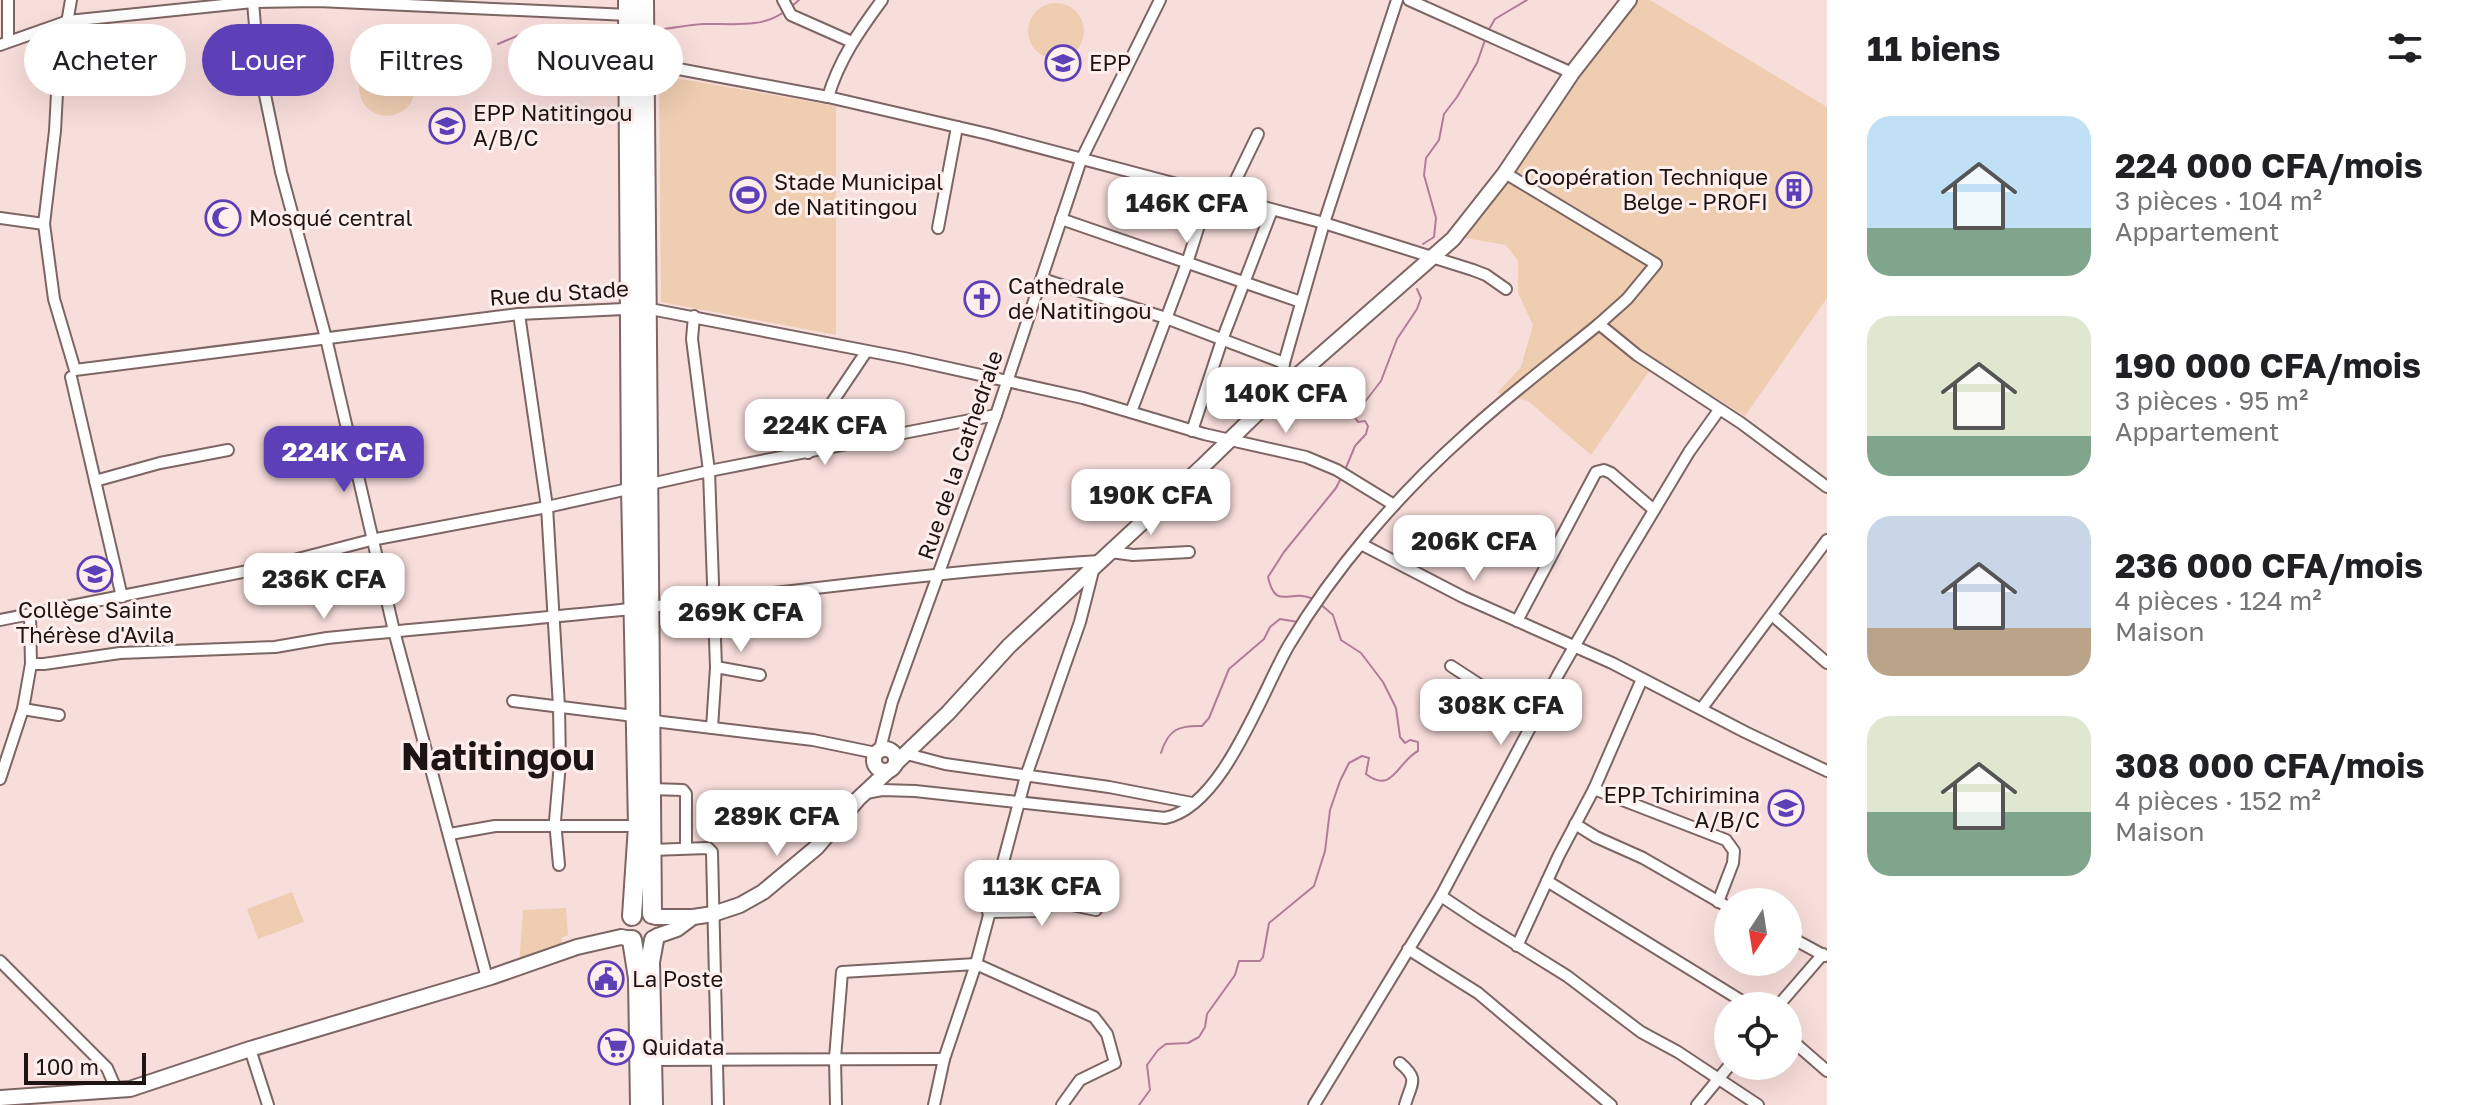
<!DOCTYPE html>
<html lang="fr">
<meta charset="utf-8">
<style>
:root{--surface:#fff;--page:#f6f6f6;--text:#202124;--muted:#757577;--accent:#5d3fb8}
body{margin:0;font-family:"Golos Text",sans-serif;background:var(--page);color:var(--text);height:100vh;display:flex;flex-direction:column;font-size:30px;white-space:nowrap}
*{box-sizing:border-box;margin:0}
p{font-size:26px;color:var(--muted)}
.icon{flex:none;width:44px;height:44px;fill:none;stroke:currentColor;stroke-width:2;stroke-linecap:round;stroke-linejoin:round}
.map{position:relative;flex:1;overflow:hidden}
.drawer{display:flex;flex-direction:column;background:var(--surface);width:640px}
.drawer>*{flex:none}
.banner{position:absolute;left:24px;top:24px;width:760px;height:72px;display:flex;gap:16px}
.needle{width:52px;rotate:192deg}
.controls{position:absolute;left:1714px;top:888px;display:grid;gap:16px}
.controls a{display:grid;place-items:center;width:88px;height:88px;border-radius:50%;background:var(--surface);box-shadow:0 8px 32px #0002;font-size:40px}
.scale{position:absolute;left:24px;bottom:20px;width:122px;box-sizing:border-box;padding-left:8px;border:4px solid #1d1413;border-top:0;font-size:22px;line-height:28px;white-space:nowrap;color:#1d1413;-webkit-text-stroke:6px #feeeec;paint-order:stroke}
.price{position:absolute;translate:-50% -68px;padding:0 18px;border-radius:16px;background:#fff;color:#222;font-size:26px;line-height:52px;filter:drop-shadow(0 2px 4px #0008)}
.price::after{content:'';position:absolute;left:50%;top:48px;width:24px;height:18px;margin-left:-12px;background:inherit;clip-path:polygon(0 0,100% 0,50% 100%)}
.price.selected{background:var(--accent);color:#fff}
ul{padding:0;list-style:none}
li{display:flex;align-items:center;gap:24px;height:200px;padding:0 40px}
li span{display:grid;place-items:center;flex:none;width:224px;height:160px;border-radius:24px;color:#555}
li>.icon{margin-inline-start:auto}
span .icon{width:96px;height:96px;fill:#fffc;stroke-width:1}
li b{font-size:34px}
h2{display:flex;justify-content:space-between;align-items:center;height:96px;padding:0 40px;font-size:34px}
.pill{padding:0 28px;border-radius:36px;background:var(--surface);box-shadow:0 8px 32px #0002;font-size:28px;line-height:72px}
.pill.selected{background:var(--accent);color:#fff}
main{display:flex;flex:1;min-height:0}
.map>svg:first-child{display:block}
.green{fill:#eecdb1}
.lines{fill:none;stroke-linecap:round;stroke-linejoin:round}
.stream{stroke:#b07c98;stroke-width:2}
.street-casing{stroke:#7c6563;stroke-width:14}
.secondary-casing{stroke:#7c6563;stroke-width:18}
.highway-casing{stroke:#7c6563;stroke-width:22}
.street{stroke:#fff;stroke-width:10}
.secondary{stroke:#fff;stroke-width:14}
.highway{stroke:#fff;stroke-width:18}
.labels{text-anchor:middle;stroke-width:6;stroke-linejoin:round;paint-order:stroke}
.poi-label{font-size:22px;fill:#1d1413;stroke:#feeeec;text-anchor:start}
.street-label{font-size:22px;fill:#1d1413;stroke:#feeeec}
.town-label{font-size:38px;font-weight:bold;fill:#1d1413;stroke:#feeeec}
</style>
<main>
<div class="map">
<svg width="1827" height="1105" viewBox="0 0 1827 1105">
<rect width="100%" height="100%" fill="#f8dedb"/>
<!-- green -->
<g class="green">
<polygon points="1636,0 1650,0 1827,107 1827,298 1745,416 1659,362 1650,370 1591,455 1528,401 1497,393 1521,367 1533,325 1518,293 1518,261 1506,245 1465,238"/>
<circle cx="1056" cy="31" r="28"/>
<circle cx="387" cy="88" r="28"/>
<polygon points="659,75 836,106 836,335 661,302"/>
<polygon points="292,892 304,922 258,939 247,909"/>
<polygon points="566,908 568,935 561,938 565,950 519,965 523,910"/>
</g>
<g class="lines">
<!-- stream -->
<g class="stream">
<polyline points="792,6 799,0"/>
<path d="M653,30C670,29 686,25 703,24C730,23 760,29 784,12"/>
<polyline points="1488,31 1495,19 1527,0"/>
<polyline points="498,44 524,33 618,32"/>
<polyline points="1423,244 1434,237 1436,218 1424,175 1426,158 1439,140 1444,114 1457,97 1477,63 1485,40"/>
<polyline points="1345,470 1355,446 1366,434 1368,426 1365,421 1358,422 1354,416 1381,381 1397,339 1417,309 1421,298 1417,289"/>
<path d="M1313,599C1290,588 1276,612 1268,577L1284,552L1336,488L1342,476"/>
<path d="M1161,753C1168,730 1178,725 1202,726L1209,718L1229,669L1264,639L1270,627L1280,619L1298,622"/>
<path d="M1139,1105L1150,1090L1147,1065L1158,1050L1166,1044L1188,1043L1199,1037L1205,1027L1207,1014L1235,975L1239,961H1260L1263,957L1269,923L1314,886L1325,851L1330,810L1340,781L1349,763L1362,756L1369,758L1366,774C1393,795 1397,762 1418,751V742L1410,740L1405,743L1400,737L1396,708L1383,682L1361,653L1341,640L1333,615L1319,603"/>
</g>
<defs>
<g id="street">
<polyline points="8,0 8,41"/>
<polyline points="71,0 58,74 55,131 44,224 54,299 75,370 519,314 645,308 904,358 1083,398 1204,434 1306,457 1337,470 1394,505"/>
<polyline points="783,0 791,15 852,42"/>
<polyline points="1409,0 1572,73"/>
<polyline points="253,2 258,61 281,172 326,338 394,631 487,978"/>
<polyline points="0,45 68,21 253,2 318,1 629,15"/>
<polyline points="640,65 673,68 828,97 988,134 1324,223 1473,270 1486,275 1506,289"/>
<path d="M828,97C839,60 859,31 882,0"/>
<polyline points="1505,173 1656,264 1627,299 1599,324"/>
<polyline points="1227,198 1258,134"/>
<polyline points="0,218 44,224"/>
<polyline points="1061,219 1301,302"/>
<polyline points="938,228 957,127"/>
<polyline points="1042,279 1166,318 1284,363"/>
<polyline points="519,314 547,507 559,707 560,763 555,821 559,865"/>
<polyline points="694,316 692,339 709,471 716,667 712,728"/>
<polyline points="71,377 122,597"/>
<polyline points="1281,390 1284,363 1324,223 1397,0"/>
<polyline points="1131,412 1187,263 1209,194"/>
<polyline points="1192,431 1222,340 1272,210"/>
<polyline points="808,453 823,416 866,352"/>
<polyline points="95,481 160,463 228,450"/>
<polyline points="1361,544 1463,597 1612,663 1745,732 1827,771"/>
<polyline points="1111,552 1133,555 1189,552"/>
<path d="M30,615L31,664H44L120,653L275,647L327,638C456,625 585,615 714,600C842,585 971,569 1100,561"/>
<polyline points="1772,615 1827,663"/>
<polyline points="0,620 263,568 371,540 547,507 709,471 996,415"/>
<polyline points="1517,621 1596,472 1604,470 1611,473 1654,510"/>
<polyline points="1451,666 1534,720"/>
<polyline points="716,667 760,675"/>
<polyline points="513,701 626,715 662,722 813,740 876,753"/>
<polyline points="1702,708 1827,540"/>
<polyline points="23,709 59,715"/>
<polyline points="880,749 892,702 996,415 1081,160 1160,0"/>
<polyline points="907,754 945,764 1109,787 1192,803"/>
<polyline points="0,779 23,709 31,664"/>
<polyline points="650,789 683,790 686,794 686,848"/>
<polyline points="1594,789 1726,840 1734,851 1733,863 1718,902"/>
<path d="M866,793L882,790L915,791L1165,818C1223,807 1262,691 1289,645C1334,569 1398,495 1464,436C1507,396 1554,361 1599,324L1637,355L1741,423L1827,487"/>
<polyline points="1575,824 1596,837 1643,858 1728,907"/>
<polyline points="450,834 495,826 638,826"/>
<polyline points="651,850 708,848 712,852 718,1105"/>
<polyline points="1547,881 1750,1006"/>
<polyline points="1441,896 1477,920 1567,976 1641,1032 1678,1052 1758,1105"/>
<polyline points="988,912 1039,911 1057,902 1096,910"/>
<polyline points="1788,936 1825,956"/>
<polyline points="1517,946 1559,855 1594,789 1642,679"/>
<polyline points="1408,949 1478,993 1611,1105"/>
<polyline points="0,961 107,1068 117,1091"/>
<polyline points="1778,1006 1823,954"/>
<polyline points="1788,1037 1827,1071"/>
<polyline points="250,1049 268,1105"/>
<polyline points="650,1060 944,1059"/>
<path d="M1400,1063C1420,1080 1411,1083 1405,1105"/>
<polyline points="836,1105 835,1058 842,972 976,964 1094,1017 1107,1034 1115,1063 1080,1080 1062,1105"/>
<polyline points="934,1105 944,1059 976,964 1026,776 1080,622 1094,567"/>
<polyline points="1314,1105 1441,896 1559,673 1623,562 1689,452 1719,410"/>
<polyline points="1697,1105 1729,1066"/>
</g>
<g id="secondary">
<circle cx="885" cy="760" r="11"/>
<polyline points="896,763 948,713 1009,646 1203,466 1281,390 1453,239 1505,173 1572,73 1629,0"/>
<polyline points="655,917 693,917 713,914 740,905 763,892 817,847 858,799 888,771"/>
<polyline points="657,936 677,929 693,917"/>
<polyline points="0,1098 130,1089 250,1049 491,977 577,947 621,937 632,939"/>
</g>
<g id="highway">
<polyline points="628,0 631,488 638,826 632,916"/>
<polyline points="644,0 652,914"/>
<polyline points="632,940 638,978 640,1105"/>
<polyline points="653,1105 650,962 654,940"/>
</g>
</defs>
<!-- street casing -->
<use href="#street" class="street-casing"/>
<!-- secondary casing -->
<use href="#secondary" class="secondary-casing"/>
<!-- highway casing -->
<use href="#highway" class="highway-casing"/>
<!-- street -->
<use href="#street" class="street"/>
<!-- secondary -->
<use href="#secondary" class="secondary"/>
<!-- highway -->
<use href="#highway" class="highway"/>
</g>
<!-- icons -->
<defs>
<symbol id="school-ring" viewBox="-11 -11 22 22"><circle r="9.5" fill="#feeeec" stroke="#5d3fb8" stroke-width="1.5"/><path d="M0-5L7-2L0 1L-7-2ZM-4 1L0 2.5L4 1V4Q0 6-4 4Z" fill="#5d3fb8"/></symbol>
<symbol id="building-ring" viewBox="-11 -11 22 22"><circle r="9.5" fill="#feeeec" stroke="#5d3fb8" stroke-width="1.5"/><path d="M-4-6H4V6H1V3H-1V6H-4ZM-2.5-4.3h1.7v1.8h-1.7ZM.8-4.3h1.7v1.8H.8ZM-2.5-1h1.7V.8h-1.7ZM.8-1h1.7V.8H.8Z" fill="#5d3fb8"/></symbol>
<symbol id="stadium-ring" viewBox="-11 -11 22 22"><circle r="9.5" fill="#feeeec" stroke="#5d3fb8" stroke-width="1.5"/><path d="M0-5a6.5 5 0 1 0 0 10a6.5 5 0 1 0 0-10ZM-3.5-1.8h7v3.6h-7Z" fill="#5d3fb8"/></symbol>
<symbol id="mosque-ring" viewBox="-11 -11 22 22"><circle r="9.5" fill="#feeeec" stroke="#5d3fb8" stroke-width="1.5"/><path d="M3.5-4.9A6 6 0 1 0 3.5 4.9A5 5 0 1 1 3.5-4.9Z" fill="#5d3fb8"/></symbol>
<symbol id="church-ring" viewBox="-11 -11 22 22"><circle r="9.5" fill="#feeeec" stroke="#5d3fb8" stroke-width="1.5"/><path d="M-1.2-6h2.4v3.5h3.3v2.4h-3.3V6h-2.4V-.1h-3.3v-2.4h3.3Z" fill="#5d3fb8"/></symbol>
<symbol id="civic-ring" viewBox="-11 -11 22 22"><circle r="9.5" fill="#feeeec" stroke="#5d3fb8" stroke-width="1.5"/><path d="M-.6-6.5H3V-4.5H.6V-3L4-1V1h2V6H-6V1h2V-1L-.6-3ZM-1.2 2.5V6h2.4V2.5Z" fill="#5d3fb8"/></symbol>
<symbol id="supermarket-ring" viewBox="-11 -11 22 22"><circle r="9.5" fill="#feeeec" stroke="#5d3fb8" stroke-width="1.5"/><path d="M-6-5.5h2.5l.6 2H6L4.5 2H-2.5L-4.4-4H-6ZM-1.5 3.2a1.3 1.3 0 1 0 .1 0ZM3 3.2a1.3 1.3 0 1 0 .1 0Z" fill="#5d3fb8"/></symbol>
</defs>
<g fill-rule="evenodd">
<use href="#school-ring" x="1043" y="43" width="40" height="40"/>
<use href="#school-ring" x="427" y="106" width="40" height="40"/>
<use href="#building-ring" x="1774" y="170" width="40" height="40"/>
<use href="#stadium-ring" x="728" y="175" width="40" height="40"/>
<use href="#mosque-ring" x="203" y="198" width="40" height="40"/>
<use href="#church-ring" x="962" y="279" width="40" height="40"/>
<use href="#school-ring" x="75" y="554" width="40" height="40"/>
<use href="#school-ring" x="1766" y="788" width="40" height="40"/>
<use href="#civic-ring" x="586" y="959" width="40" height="40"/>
<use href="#supermarket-ring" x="596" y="1027" width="40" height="40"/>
</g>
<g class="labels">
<!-- poi labels -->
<g class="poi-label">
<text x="1089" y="71">EPP</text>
<text x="473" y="121">EPP Natitingou<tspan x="473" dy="25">A/B/C</tspan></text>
<text x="1768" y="185" text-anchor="end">Coopération Technique<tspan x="1768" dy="25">Belge - PROFI</tspan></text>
<text x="774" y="190">Stade Municipal<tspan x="774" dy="25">de Natitingou</tspan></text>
<text x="249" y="226">Mosqué central</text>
<text x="1008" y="294">Cathedrale<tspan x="1008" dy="25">de Natitingou</tspan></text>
<text x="95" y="618" text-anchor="middle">Collège Sainte<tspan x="95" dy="25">Thérèse d'Avila</tspan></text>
<text x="1760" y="803" text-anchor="end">EPP Tchirimina<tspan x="1760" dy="25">A/B/C</tspan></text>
<text x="632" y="987">La Poste</text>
<text x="642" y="1055">Quidata</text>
</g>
<!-- street labels -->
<g class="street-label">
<text transform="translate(559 293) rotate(-4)" y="8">Rue du Stade</text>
<text transform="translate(960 455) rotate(-71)" y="8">Rue de la Cathedrale</text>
</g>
<!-- town labels -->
<g class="town-label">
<text x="498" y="770">Natitingou</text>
</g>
</g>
</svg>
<div class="controls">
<a><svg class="needle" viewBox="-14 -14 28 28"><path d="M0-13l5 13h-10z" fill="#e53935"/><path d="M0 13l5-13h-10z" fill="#757577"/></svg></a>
<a><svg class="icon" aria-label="locate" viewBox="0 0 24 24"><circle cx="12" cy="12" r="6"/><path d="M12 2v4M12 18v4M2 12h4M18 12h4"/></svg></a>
</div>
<div class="scale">100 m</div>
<b class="price" style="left:1187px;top:245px">146K CFA</b>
<b class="price" style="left:1286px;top:435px">140K CFA</b>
<b class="price" style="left:825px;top:467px">224K CFA</b>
<b class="price selected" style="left:344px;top:494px">224K CFA</b>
<b class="price" style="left:1151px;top:537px">190K CFA</b>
<b class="price" style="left:1474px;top:583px">206K CFA</b>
<b class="price" style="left:324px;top:621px">236K CFA</b>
<b class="price" style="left:741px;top:654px">269K CFA</b>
<b class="price" style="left:1501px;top:747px">308K CFA</b>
<b class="price" style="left:777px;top:858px">289K CFA</b>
<b class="price" style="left:1042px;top:928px">113K CFA</b>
<div class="banner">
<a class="pill">Acheter</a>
<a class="pill selected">Louer</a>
<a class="pill">Filtres</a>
<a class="pill">Nouveau</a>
</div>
</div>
<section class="drawer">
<h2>11 biens<svg class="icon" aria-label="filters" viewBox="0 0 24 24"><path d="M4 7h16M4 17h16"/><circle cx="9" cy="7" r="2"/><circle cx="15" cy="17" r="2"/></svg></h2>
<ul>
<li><span style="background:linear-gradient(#bfe0f5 70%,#7fa58c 0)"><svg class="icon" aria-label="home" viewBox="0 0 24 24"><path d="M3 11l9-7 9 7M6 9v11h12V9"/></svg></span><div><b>224 000 CFA/mois</b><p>3 pièces · 104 m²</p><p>Appartement</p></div></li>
<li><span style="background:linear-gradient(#dfe7d0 75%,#7fa58c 0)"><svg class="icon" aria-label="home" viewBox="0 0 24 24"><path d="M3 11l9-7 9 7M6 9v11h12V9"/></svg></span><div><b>190 000 CFA/mois</b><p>3 pièces · 95 m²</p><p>Appartement</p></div></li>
<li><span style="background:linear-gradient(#c9d6e8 70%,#b9a48a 0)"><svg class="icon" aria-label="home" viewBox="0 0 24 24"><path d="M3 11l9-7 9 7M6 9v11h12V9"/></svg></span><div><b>236 000 CFA/mois</b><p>4 pièces · 124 m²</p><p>Maison</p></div></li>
<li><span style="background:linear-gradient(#dfe7d0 60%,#7fa58c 0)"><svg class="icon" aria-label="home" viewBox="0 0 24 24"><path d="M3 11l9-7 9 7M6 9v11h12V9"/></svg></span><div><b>308 000 CFA/mois</b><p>4 pièces · 152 m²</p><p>Maison</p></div></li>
</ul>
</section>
</main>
